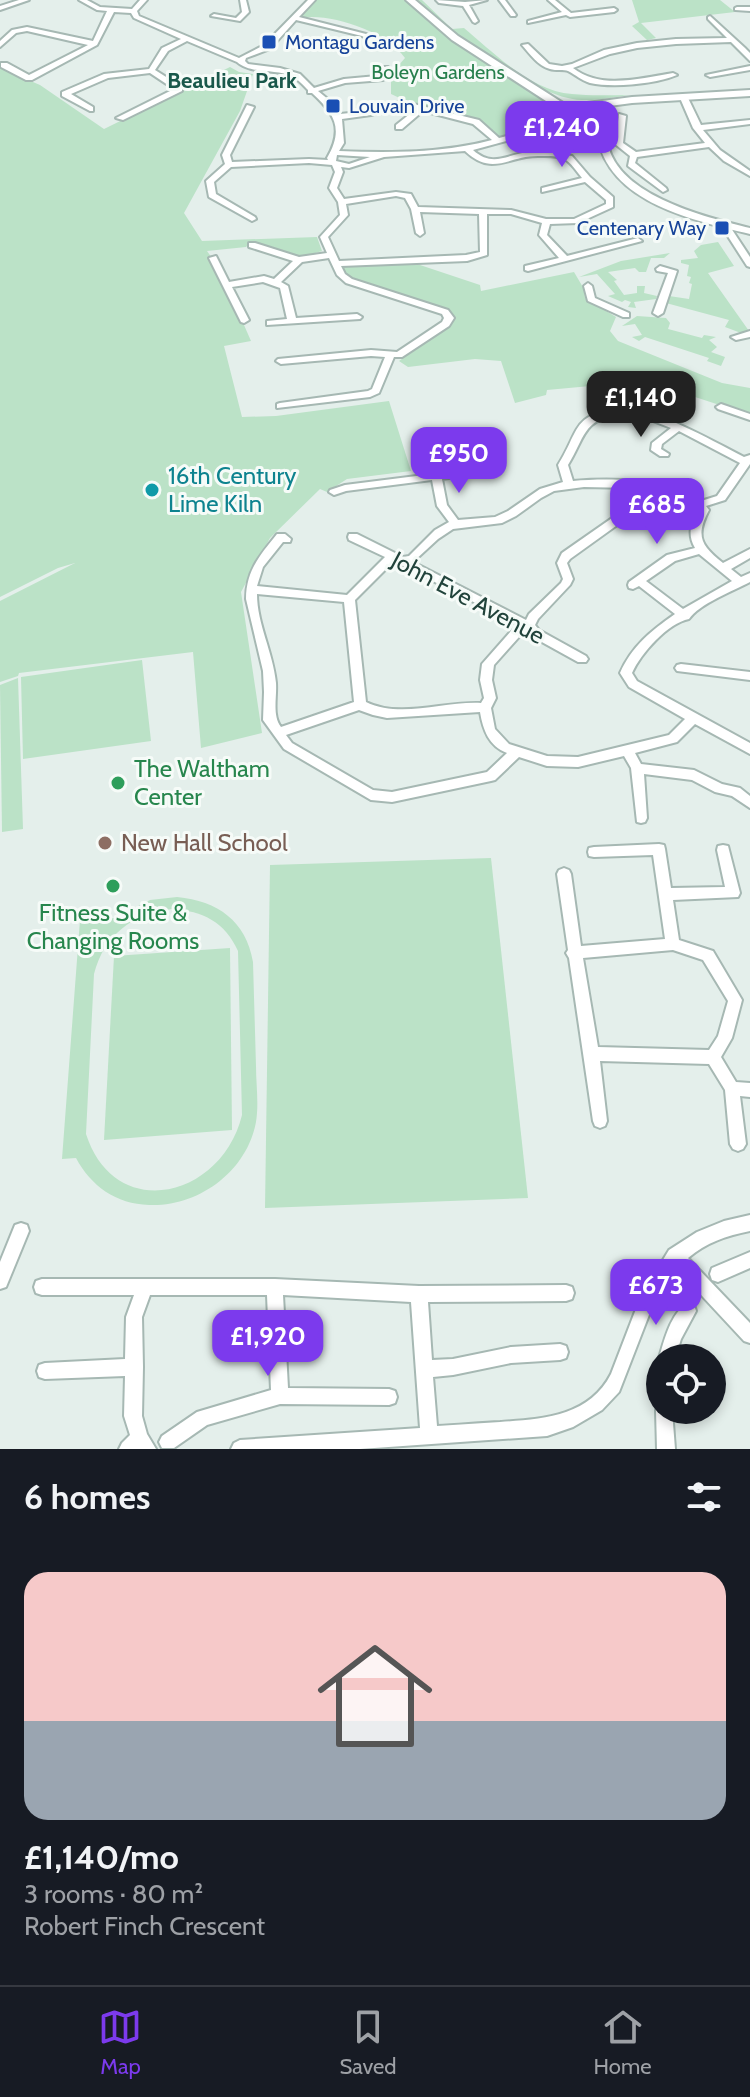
<!DOCTYPE html>
<meta charset="utf-8">
<style>
:root{--surface:#171b24;--page:#20242c;--text:#f1f3f6;--muted:#9ea1a6;--line:#363941;--accent:#7c3aed}
body{margin:0;font-family:Cabin,sans-serif;background:var(--page);color:var(--text);height:100vh;display:flex;flex-direction:column;font-size:30px;white-space:nowrap}
*{box-sizing:border-box;margin:0}
p{font-size:26px;color:var(--muted)}
.icon{flex:none;width:44px;height:44px;fill:none;stroke:currentColor;stroke-width:2;stroke-linecap:round;stroke-linejoin:round}
.map{position:relative;height:1449px;overflow:hidden}
.panel{display:flex;flex-direction:column;background:var(--surface);flex:1}
.panel>*{flex:none}
.buttons{position:absolute;left:646px;top:1344px;display:grid;gap:16px}
.buttons a{display:grid;place-items:center;width:80px;height:80px;border-radius:50%;background:var(--surface);box-shadow:0 4px 12px #0003;font-size:40px}
.price{position:absolute;translate:-50% -68px;padding:0 18px;border-radius:16px;background:var(--accent);color:#fff;font-size:26px;line-height:52px;filter:drop-shadow(0 2px 4px #0008)}
.price::after{content:'';position:absolute;left:50%;top:48px;width:24px;height:18px;margin-left:-12px;background:inherit;clip-path:polygon(0 0,100% 0,50% 100%)}
.price.active{background:#222;color:#fff}
ul{padding:0;list-style:none}
li{display:grid;align-content:center;gap:16px;height:424px;padding:0 24px}
li+li{border-top:2px solid var(--line)}
li span{display:grid;place-items:center;height:248px;border-radius:24px;color:#555}
li>.icon{margin-inline-start:auto}
span .icon{width:144px;height:144px;fill:#fffc;stroke-width:1}
li b{font-size:34px}
h2{display:flex;justify-content:space-between;align-items:center;height:96px;padding:0 24px;font-size:34px}
.dock{display:flex;justify-content:space-around;align-items:center;height:112px;border-top:2px solid var(--line);background:var(--surface);font-size:22px;color:var(--muted)}
.dock a{display:grid;justify-items:center;gap:4px}
.dock .active{color:var(--accent)}
.map>svg:first-child{display:block}
.green{fill:#bbe2c7;fill-rule:evenodd}
.lines{fill:none;stroke-linecap:round;stroke-linejoin:round}
.minor-casing{stroke:#a6b8b3;stroke-width:4}
.tertiary-casing{stroke:#a6b8b3;stroke-width:4}
.minor{fill:#fff;fill-rule:evenodd}
.tertiary{fill:#fff;fill-rule:evenodd}
.transit-dot{fill:#1a4fb4;stroke:#f6fbf8;stroke-width:3}
.culture-dot{fill:#0f9aa8;stroke:#f6fbf8;stroke-width:3}
.leisure-dot{fill:#2e9e5b;stroke:#f6fbf8;stroke-width:3}
.education-dot{fill:#8d6e63;stroke:#f6fbf8;stroke-width:3}
.labels{text-anchor:middle;stroke-width:6;stroke-linejoin:round;paint-order:stroke}
.far-transit-label{font-size:20px;fill:#164399;stroke:#f6fbf8;text-anchor:start}
.far-park-label{font-size:20px;fill:#267f4c;stroke:#f6fbf8}
.far-neighbourhood-label{font-size:22px;font-weight:bold;fill:#1a584b;stroke:#f6fbf8}
.culture-label{font-size:24px;fill:#0d838f;stroke:#f6fbf8;text-anchor:start}
.street-label{font-size:24px;fill:#21433b;stroke:#f6fbf8}
.leisure-label{font-size:24px;fill:#27864d;stroke:#f6fbf8;text-anchor:start}
.education-label{font-size:24px;fill:#785e54;stroke:#f6fbf8;text-anchor:start}
</style>
<div class="map">
<svg width="750" height="1449" viewBox="0 0 750 1449">
<rect width="100%" height="100%" fill="#e4efeb"/>
<!-- green -->
<g class="green">
<path d="M315,0H404L466,49L553,104L558,117L548,126L503,139C472,109 428,113 391,94V74L405,58C388,34 342,17 312,17C308,17 304,18 300,17Z"/>
<path d="M413,0H422L452,29L464,28C494,53 531,91 572,94C590,96 610,95 629,95C609,98 588,103 568,98C526,89 449,29 413,0Z"/>
<polygon points="632,0 720,0 735,12 641,23 656,38 647,40 632,26 639,22"/>
<polygon points="230,67 239,72 253,74 240,111 184,213 202,241 317,237 322,251 299,258 249,244 246,247 207,251 219,268 251,341 224,346 242,417 276,416 389,401 411,471 347,479 327,492 320,489 270,538 241,592 262,733 201,748 193,652 19,673 18,676 0,682 0,601 75,563 58,568 0,597 0,68 40,85 104,129"/>
<polygon points="718,242 734,266 708,273 749,331 741,333 725,327 729,320 666,303 669,296 689,299 692,284 689,283 691,277 687,276 689,265 681,263 681,260 698,258 694,251 701,245"/>
<polygon points="670,253 664,258 651,258 646,272 639,272 635,268 608,272 617,280 614,281 624,295 637,293 637,286 645,286 644,293 657,296 656,299 634,302 636,308 628,307 631,302 625,300 622,302 608,296 615,294 597,274 579,277 621,261"/>
<polygon points="414,263 480,285 481,291 574,272 584,289 585,298 616,317 610,331 618,341 722,383 750,388 750,415 692,396 671,415 634,407 623,383 547,390 546,395 515,403 501,361 475,359 408,367 399,361 450,325 454,317 446,309 353,279 340,270 342,265"/>
<polygon points="637,316 666,318 670,323 668,329 702,338 704,335 716,337 709,340 717,347 711,352 725,357 721,366 707,361 709,358 645,337 639,341 632,337 642,335 635,324 622,326"/>
<polygon points="142,660 151,741 23,759 21,677"/>
<polygon points="18,678 23,829 2,832 0,685"/>
<polygon points="491,858 528,1198 265,1208 270,865"/>
<path d="M177,897C218,901 246,921 253,962C254,997 255,1031 256,1066C256,1084 259,1104 256,1122C247,1171 199,1207 149,1205C116,1204 91,1186 76,1158L62,1159L80,920L115,918L150,900ZM172,909C203,911 225,922 238,951L242,1115C222,1198 115,1224 86,1134L94,974C104,935 133,913 172,909Z"/>
<polygon points="230,948 232,1130 104,1140 114,956"/>
</g>
<g class="lines">
<defs>
<g id="minor">
<polygon points="19,0 29,0 0,10 0,6"/>
<path d="M79,0H87L100,7L132,9L140,0H147L137,11L139,16L239,58L264,45L308,0H315L299,17L366,34L393,47L386,49L362,36L296,20L270,49L246,58L245,61L248,64L280,68L300,74L314,88L344,79L377,76L382,67H388L389,69L383,80L345,83L318,91L335,105L340,114L370,111L401,101L479,120L499,138L549,125L582,120V124L550,129L473,150C494,169 508,153 534,151V145L555,141V145L541,148V151L572,156L590,177L613,197V207L578,223L550,224L547,235L567,256L638,238L642,241L528,271L525,270V266L559,258L539,235L542,223L511,214H487V255L467,261L341,266L345,274L352,279L448,310L454,318L449,326L402,357H394L379,393L370,397L277,408V404L280,403L368,391L372,389L385,357L371,356L281,364L276,361L278,359L371,350L397,352L442,322L444,318L442,314L346,283L337,275L329,258L302,262L281,282L288,286L296,318L357,314L362,317L360,319L267,325V321L287,319L280,288L263,282L232,287L249,320L244,323L241,322L209,258L216,256L229,282L264,276L274,279L293,261L249,247V243H255L299,257L327,253L320,237L340,215L338,202L329,188L335,172L332,165L309,163L231,167L214,182L216,194L255,217L256,219L252,221L209,197L206,181L225,164L222,155L247,105L254,107L230,155L232,162L309,159L328,160L327,158C344,129 335,114 312,93H308V90C304,86 299,80 293,77C276,68 252,75 237,62L187,41L168,51L155,70L182,87V91L123,120L116,118L174,89L150,73L108,78L71,94L93,107V111H90L62,96V92L104,74L149,69L162,48L181,39L134,18L131,13L114,12L97,45L32,80H26L1,67V63H7L29,75L88,45L27,31L16,33L0,47V41L12,30L27,27L93,41L107,11L97,10ZM401,105L416,109L396,125V129H402L423,111L473,124L492,140C443,153 390,153 339,151L344,143L342,119L371,115ZM465,151C493,177 507,156 538,156C546,156 556,155 564,159C571,162 577,172 582,178L542,188V192L585,182L606,200V204L574,219H546L511,210L418,207L411,194L396,192L344,199L337,188L343,172L341,167L349,168L384,157ZM337,155L370,157L349,164L336,161ZM396,196L405,198L411,209L416,233L420,236L424,233L420,212L479,214L480,252L466,255L339,261L328,237L348,215L346,204Z"/>
<polygon points="240,0 246,0 249,12 240,21 211,16 214,14 236,18 242,12"/>
<polygon points="436,0 465,2 487,0 469,5 478,21 475,23 473,22 463,6 439,3"/>
<polygon points="499,0 505,0 516,15 515,16 511,16"/>
<polygon points="548,0 555,0 571,13 614,8 617,10 614,12 570,17 566,15 528,23 528,21 562,12"/>
<polygon points="737,7 750,7 750,11 735,10 735,8"/>
<path d="M710,16L745,48L750,53V61L731,42L676,44L637,48L610,54L573,68C601,90 641,78 673,73L677,75C656,84 613,88 590,83C581,80 576,75 568,71C564,69 556,71 550,69C538,66 530,54 522,45L528,44L549,64L562,66L572,64L604,50L637,43L676,39L727,38L708,19V17Z"/>
<polygon points="750,66 750,70 710,77 706,75"/>
<polygon points="681,96 688,98 701,125 750,120 750,124 703,130 720,150 750,171 750,176 724,161 709,147 637,157 635,163 666,188 667,190 663,192 628,166 630,156 615,144 619,114 626,116 623,143 636,152 705,143 693,128 680,98"/>
<polygon points="724,221 727,222 750,257 750,267 747,266 720,224"/>
<polygon points="660,266 677,271 663,313 658,316 653,313 668,273 657,271 656,269"/>
<polygon points="588,283 592,286 595,298 629,313 629,317 623,317 588,301 584,286"/>
<polygon points="750,331 750,337 736,340 731,337"/>
<polygon points="721,404 750,414 750,420 718,409 716,407"/>
<path d="M619,407C666,413 703,436 744,457L750,455V464L725,500L706,506L709,510C695,536 701,546 723,563L750,549V558L731,569L741,577L750,573V582C733,591 699,604 689,619C668,623 641,653 632,673L637,681L750,743V754L695,724L677,742L635,753L641,764L694,770L722,784L740,788L750,796V808L732,796L715,792L692,780L644,774L647,818L645,822L641,823L637,822L631,768L624,756L578,767L547,766L519,757L495,780L491,781L392,802L371,800L284,749L263,720L264,692L263,671L246,599C246,571 260,555 277,534H285L291,539L290,542H283L263,567L257,586L347,595L385,557L349,540L348,537L349,534H357L403,557L409,556L435,530L449,522L437,506L432,480L346,491L334,495L329,492L330,490L345,485L472,469L477,472L476,474L442,479L447,505L458,520L495,517L508,511L540,489L563,482L558,465C580,430 571,416 619,407ZM619,414L640,416L671,428L652,443L651,450L660,456H668L669,454L661,449L662,444L679,431L740,463L717,496L701,501C671,478 610,478 573,481L568,465C585,438 582,420 619,414ZM584,487L631,488L625,509L562,553L557,563L563,579L561,583L529,614L526,620L413,562L438,539L453,529L502,523L516,516L541,498L554,491ZM641,489C662,492 684,495 698,511C691,523 687,534 695,548L667,555L629,582L628,585L629,588L633,589L639,586L675,614C651,631 632,646 620,673L629,687L685,719L669,735L578,757L547,756L509,744L495,729L491,708L496,698L492,680L494,665L519,637L528,632L531,636L578,662H586L588,659L586,656L539,630L535,625L538,619L570,585L573,579L567,563L570,559L634,513ZM699,554L732,581L683,609L646,581L675,561ZM394,561L520,626L511,631L482,664L480,680L484,698L481,703C444,701 401,719 366,702L355,600ZM257,594L344,602L354,702L281,727C272,715 277,698 276,683C273,652 257,624 257,594ZM359,710L373,715L387,718L480,712C483,730 489,746 507,753L487,772L392,792L373,790L292,743L286,735Z"/>
<polygon points="681,664 750,672 750,680 677,671 675,668 677,665"/>
<path d="M659,844L664,845L665,849L671,888L725,887L717,850L718,846L723,845L728,846L729,850L740,893L738,897L673,900L679,940L713,951L742,1000L732,1038L721,1057L736,1082L750,1083V1097L740,1096L746,1144L743,1149L738,1151L733,1149L730,1144L725,1090L709,1064L600,1061L607,1121L605,1126L600,1128L595,1126L593,1121L569,958L566,953L568,950L557,874L559,870L564,868L569,870L571,874L581,946L665,939L653,855L594,857L589,856L588,852L589,848L594,847ZM673,950L703,960L728,1001L718,1036L709,1050L598,1047L583,958Z"/>
<path d="M750,1215V1231C726,1236 707,1242 688,1258L750,1323V1343L744,1341L677,1269L663,1288L652,1307L619,1392L602,1410L573,1427L547,1436L360,1449H231L234,1443L240,1440L420,1428L411,1302L283,1295L288,1388L389,1389L395,1391L397,1397L395,1403L389,1405L280,1404L207,1425L174,1448H162L159,1442L162,1436L197,1412L271,1390L267,1295H150L142,1317L143,1367L142,1416L147,1434L156,1449H119L122,1443L130,1435L124,1416L125,1376L45,1379L39,1377L37,1371L39,1365L45,1363L125,1359L126,1317L134,1295H42L36,1293L34,1287L36,1281L42,1279H275L419,1286L566,1285L572,1287L574,1293L572,1299L566,1301L428,1302L432,1360L453,1359L511,1347L560,1344L566,1346L568,1352L566,1358L560,1360L511,1363L453,1375L433,1377L437,1426C458,1425 479,1423 500,1422C542,1419 589,1417 611,1374L641,1296L669,1250L697,1232L724,1221Z"/>
<polygon points="21,1223 27,1225 29,1231 6,1287 0,1289 0,1262 15,1225"/>
<polygon points="750,1252 750,1268 718,1282 712,1280 710,1274 712,1268"/>
<path d="M688,1303L694,1305L696,1311L681,1339L675,1358H660V1361L659,1358C664,1341 671,1312 688,1303Z"/>
<polygon points="660,1403 660,1410 672,1410 675,1449 657,1449 656,1410"/>
</g>
<g id="tertiary">
<path d="M406,0H415L458,36L574,110L578,118L598,119L602,112H610L611,114C605,122 606,128 607,137C610,194 705,217 750,228V234C689,219 600,201 596,125L570,122L566,114L452,40Z"/>
<polygon points="750,90 750,96 632,103 587,109 582,106 587,103 632,97"/>
</g>
</defs>
<!-- minor casing -->
<use href="#minor" class="minor-casing"/>
<!-- tertiary casing -->
<use href="#tertiary" class="tertiary-casing"/>
<!-- minor -->
<use href="#minor" class="minor"/>
<!-- tertiary -->
<use href="#tertiary" class="tertiary"/>
</g>
<!-- markers -->
<g class="transit-dot">
<rect x="261" y="34" width="16" height="16" rx="4"/>
<rect x="325" y="98" width="16" height="16" rx="4"/>
<rect x="714" y="220" width="16" height="16" rx="4"/>
</g>
<circle class="culture-dot" cx="152" cy="490" r="8"/>
<g class="leisure-dot">
<circle cx="118" cy="783" r="8"/>
<circle cx="113" cy="886" r="8"/>
</g>
<circle class="education-dot" cx="105" cy="843" r="8"/>
<g class="labels">
<!-- far-transit labels -->
<g class="far-transit-label">
<text x="285" y="49">Montagu Gardens</text>
<text x="349" y="113">Louvain Drive</text>
<text x="706" y="235" text-anchor="end">Centenary Way</text>
</g>
<!-- far-park labels -->
<g class="far-park-label">
<text x="438" y="79">Boleyn Gardens</text>
</g>
<!-- far-neighbourhood labels -->
<g class="far-neighbourhood-label">
<text x="232" y="88">Beaulieu Park</text>
</g>
<!-- culture labels -->
<g class="culture-label">
<text x="168" y="484">16th Century<tspan x="168" dy="28">Lime Kiln</tspan></text>
</g>
<!-- street labels -->
<g class="street-label">
<text transform="translate(468 598) rotate(28)" y="8">John Eve Avenue</text>
</g>
<!-- leisure labels -->
<g class="leisure-label">
<text x="134" y="777">The Waltham<tspan x="134" dy="28">Center</tspan></text>
<text x="113" y="921" text-anchor="middle">Fitness Suite &amp;<tspan x="113" dy="28">Changing Rooms</tspan></text>
</g>
<!-- education labels -->
<g class="education-label">
<text x="121" y="851">New Hall School</text>
</g>
</g>
</svg>
<div class="buttons">
<a><svg class="icon" aria-label="locate" viewBox="0 0 24 24"><circle cx="12" cy="12" r="6"/><path d="M12 2v4M12 18v4M2 12h4M18 12h4"/></svg></a>
</div>
<b class="price" style="left:562px;top:169px">£1,240</b>
<b class="price active" style="left:641px;top:439px">£1,140</b>
<b class="price" style="left:459px;top:495px">£950</b>
<b class="price" style="left:657px;top:546px">£685</b>
<b class="price" style="left:656px;top:1327px">£673</b>
<b class="price" style="left:268px;top:1378px">£1,920</b>
</div>
<section class="panel">
<h2>6 homes<svg class="icon" aria-label="filters" viewBox="0 0 24 24"><path d="M4 7h16M4 17h16"/><circle cx="9" cy="7" r="2"/><circle cx="15" cy="17" r="2"/></svg></h2>
<ul>
<li><span style="background:linear-gradient(#f6c9c9 60%,#9aa5b1 0)"><svg class="icon" aria-label="home" viewBox="0 0 24 24"><path d="M3 11l9-7 9 7M6 9v11h12V9"/></svg></span><div><b>£1,140/mo</b><p>3 rooms · 80 m²</p><p>Robert Finch Crescent</p></div></li>
</ul>
</section>
<nav class="dock">
<a class="active"><svg class="icon" aria-label="map" viewBox="0 0 24 24"><path d="M3 6l6-2 6 2 6-2v14l-6 2-6-2-6 2zM9 4v14M15 6v14"/></svg>Map</a>
<a><svg class="icon" aria-label="saved" viewBox="0 0 24 24"><path d="M7 4h10v16l-5-4-5 4z"/></svg>Saved</a>
<a><svg class="icon" aria-label="home" viewBox="0 0 24 24"><path d="M3 11l9-7 9 7M6 9v11h12V9"/></svg>Home</a>
</nav>
